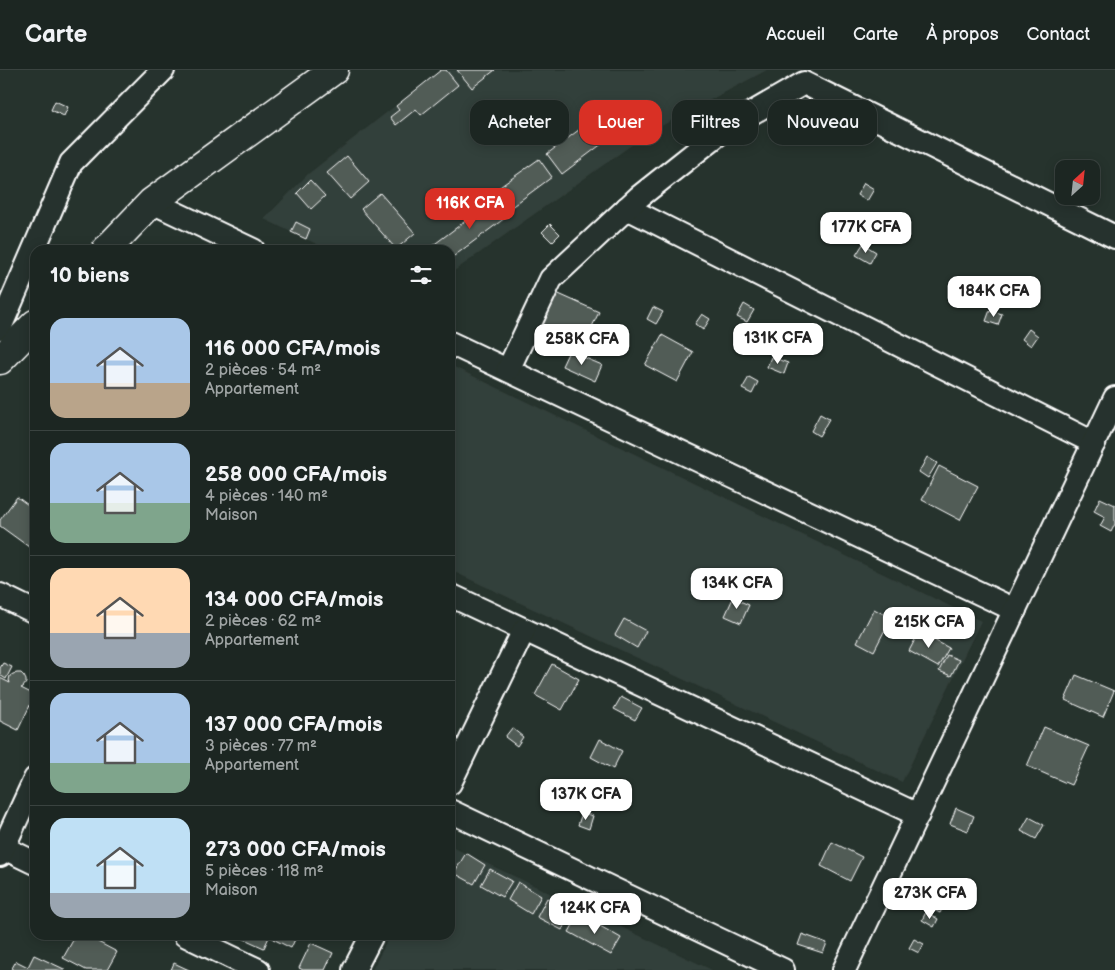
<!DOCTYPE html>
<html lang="fr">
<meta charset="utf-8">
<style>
:root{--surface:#1c2622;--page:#29322f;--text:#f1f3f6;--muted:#a0a5a5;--line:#3a4340;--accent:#d93025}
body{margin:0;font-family:"Balsamiq Sans",sans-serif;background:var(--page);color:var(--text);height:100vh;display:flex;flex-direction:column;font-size:19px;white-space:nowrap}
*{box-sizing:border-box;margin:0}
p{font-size:16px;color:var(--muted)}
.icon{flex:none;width:28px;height:28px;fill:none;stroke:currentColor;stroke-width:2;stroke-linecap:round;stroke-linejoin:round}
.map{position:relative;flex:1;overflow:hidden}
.drawer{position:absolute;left:30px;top:175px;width:425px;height:695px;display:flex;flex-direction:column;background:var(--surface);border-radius:15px;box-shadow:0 2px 12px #0003,0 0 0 1px var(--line)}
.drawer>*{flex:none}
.top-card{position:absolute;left:470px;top:30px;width:475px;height:45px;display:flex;gap:10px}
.needle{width:32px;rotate:27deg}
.tools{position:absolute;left:1055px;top:90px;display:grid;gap:10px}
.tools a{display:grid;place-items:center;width:45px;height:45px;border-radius:10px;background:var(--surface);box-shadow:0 2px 12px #0003,0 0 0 1px var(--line);font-size:25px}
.price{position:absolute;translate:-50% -42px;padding:0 11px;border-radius:10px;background:#fff;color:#222;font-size:16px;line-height:32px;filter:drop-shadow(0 1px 2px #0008)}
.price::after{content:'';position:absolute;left:50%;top:30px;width:15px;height:11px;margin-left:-8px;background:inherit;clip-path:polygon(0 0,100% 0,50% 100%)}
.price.active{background:var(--accent);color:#fff}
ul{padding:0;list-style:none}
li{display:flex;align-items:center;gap:15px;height:125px;padding:0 20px}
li+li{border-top:1px solid var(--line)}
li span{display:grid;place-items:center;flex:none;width:140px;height:100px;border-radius:15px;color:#555}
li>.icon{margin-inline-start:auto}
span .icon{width:60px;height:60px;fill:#fffc;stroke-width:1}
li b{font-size:21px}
h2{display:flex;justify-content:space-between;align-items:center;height:60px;padding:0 20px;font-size:21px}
.pill{padding:0 18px;border-radius:15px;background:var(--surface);box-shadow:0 2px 12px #0003,0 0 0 1px var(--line);font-size:18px;line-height:45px}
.pill.active{background:var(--accent);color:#fff}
header{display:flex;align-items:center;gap:30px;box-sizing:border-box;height:70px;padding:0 25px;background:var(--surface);border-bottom:1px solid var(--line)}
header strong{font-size:24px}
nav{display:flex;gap:28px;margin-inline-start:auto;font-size:18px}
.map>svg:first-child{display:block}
.built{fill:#333f3a}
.building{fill:#515c57;stroke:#fff}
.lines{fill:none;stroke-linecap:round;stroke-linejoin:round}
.minor-casing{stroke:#fff;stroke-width:26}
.secondary-casing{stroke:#fff;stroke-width:31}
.minor{stroke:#26332d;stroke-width:22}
.secondary{stroke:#26332d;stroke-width:28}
</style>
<header>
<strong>Carte</strong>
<nav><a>Accueil</a><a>Carte</a><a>À propos</a><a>Contact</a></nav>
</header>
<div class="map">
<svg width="1115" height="900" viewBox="0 0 1115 900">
<rect width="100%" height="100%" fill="#26332d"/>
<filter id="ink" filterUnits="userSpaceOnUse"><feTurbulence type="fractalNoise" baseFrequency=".02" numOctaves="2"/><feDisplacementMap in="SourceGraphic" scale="10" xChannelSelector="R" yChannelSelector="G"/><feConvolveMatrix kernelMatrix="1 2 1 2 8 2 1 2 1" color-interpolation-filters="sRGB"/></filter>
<g filter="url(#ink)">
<!-- built -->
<g class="built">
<polygon points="441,0 767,0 650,62 450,204 450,180 329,180 264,149 308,104"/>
<polygon points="450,295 981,551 902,712 450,500"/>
<polygon points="450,776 712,900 372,900 390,865 450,865"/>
</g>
<!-- building -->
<g class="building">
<polygon points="441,0 446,0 458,15 421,45 416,39 396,55 390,47 399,40 396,36"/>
<polygon points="457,0 495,0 472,18"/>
<polygon points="55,31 68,37 64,46 51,40"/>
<polygon points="588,53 603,73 562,104 547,84"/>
<polygon points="347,86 369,112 350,129 327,103"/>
<polygon points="539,89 552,107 510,138 497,119"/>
<polygon points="310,110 325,126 311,139 297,123"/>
<polygon points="864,113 874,119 867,131 857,125"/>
<polygon points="380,123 415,163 396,179 361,139"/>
<polygon points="492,131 505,148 450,189 450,180 429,180 428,179"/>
<polygon points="296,152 310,159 306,169 291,162"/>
<polygon points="550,154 560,164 552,172 542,162"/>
<polygon points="863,174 876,182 870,193 856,185"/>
<polygon points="552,221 599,242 589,263 594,265 589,277 537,253"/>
<polygon points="744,234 754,240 747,252 737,247"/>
<polygon points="653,237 663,242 656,254 647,249"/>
<polygon points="990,240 1002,244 998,255 986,251"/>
<polygon points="702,244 710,249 703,260 695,254"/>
<polygon points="1029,259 1038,266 1031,276 1022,269"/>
<polygon points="662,265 693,282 677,312 645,295"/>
<polygon points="569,281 602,295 595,311 562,296"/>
<polygon points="771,287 788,293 784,304 767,297"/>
<polygon points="749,307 758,312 752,324 742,319"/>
<polygon points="820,344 829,349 819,366 811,361"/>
<polygon points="927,387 937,393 928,408 919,402"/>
<polygon points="939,396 978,416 960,450 922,430"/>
<polygon points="17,427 35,440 35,468 29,477 0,456 0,450"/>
<polygon points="1100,428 1115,435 1115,454 1111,462 1100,456 1105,447 1094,441"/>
<polygon points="733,528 749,535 741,553 725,546"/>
<polygon points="874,539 891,548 874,581 857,572"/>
<polygon points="624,549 646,561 637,578 615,565"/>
<polygon points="919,562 949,578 938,597 909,581"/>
<polygon points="947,585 959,590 951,606 939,601"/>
<polygon points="3,593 12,597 6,609 0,605 0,598"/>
<polygon points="552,594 579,609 562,640 535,625"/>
<polygon points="17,603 21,603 24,606 26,610 26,613 23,617 21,618 35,625 18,660 0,651 0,608 10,613 9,610 10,606 13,604"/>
<polygon points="1076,605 1114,621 1103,647 1065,630"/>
<polygon points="621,627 642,638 635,650 614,639"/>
<polygon points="1044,657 1089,676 1071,715 1027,696"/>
<polygon points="512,658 523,667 517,676 505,667"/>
<polygon points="600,669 622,681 613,699 591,687"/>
<polygon points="956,738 974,746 968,761 950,754"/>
<polygon points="582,743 593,746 589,759 578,755"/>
<polygon points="1029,747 1044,755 1036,769 1021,761"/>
<polygon points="832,772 862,787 850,811 821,796"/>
<polygon points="466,783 485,795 474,814 454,803"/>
<polygon points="490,799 512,811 502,827 481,815"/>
<polygon points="518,812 541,826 531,844 508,830"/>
<polygon points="929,812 950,824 940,843 919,832"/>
<polygon points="547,828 572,842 562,860 537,847"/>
<polygon points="926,842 938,849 934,857 922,850"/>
<polygon points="579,844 621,868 611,885 569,862"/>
<polygon points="802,864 827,873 823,883 798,875"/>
<polygon points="76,865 102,865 98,872 117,882 107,900 86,900 63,888"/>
<polygon points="241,865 270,865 264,878 240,867"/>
<polygon points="274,865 297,865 291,878 273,869"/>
<polygon points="914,869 924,874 919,883 909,878"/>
<polygon points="311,873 333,883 325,900 303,900 299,898"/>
<polygon points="34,885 64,899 64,900 11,900 16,891 28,897"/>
<polygon points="174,893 189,900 171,900"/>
</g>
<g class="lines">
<defs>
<g id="minor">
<polyline points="152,132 253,180"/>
<polyline points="627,138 1094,373"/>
<polyline points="0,258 71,93 163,0"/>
<polyline points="450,273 1015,540"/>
<polyline points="508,300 551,209 639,127 726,58 804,13 1115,167"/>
<polyline points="0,525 35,542"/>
<polyline points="450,525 918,745"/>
<polyline points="450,713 524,560"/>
<polyline points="450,741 783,900"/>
<polyline points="0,776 35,793"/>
<polyline points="0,785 35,709"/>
<polyline points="185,865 258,900"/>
<polyline points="354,900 372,865"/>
<polyline points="844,900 1115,328"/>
</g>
<g id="secondary">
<polyline points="106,180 152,132 334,0"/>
<polyline points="0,290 35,254"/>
</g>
</defs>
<!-- minor casing -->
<use href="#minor" class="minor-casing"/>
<!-- secondary casing -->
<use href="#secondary" class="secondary-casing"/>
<!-- minor -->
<use href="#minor" class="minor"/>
<!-- secondary -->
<use href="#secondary" class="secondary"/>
</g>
</g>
</svg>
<div class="tools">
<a><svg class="needle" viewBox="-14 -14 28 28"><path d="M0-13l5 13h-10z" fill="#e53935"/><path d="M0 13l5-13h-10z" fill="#a0a5a5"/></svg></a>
</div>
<b class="price active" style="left:470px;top:160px">116K CFA</b>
<b class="price" style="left:866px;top:184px">177K CFA</b>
<b class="price" style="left:994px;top:248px">184K CFA</b>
<b class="price" style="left:778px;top:295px">131K CFA</b>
<b class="price" style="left:582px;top:296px">258K CFA</b>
<b class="price" style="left:737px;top:540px">134K CFA</b>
<b class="price" style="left:929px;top:579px">215K CFA</b>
<b class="price" style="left:586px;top:751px">137K CFA</b>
<b class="price" style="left:930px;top:850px">273K CFA</b>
<b class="price" style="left:595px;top:865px">124K CFA</b>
<div class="top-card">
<a class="pill">Acheter</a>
<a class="pill active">Louer</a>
<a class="pill">Filtres</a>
<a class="pill">Nouveau</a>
</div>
<section class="drawer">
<h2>10 biens<svg class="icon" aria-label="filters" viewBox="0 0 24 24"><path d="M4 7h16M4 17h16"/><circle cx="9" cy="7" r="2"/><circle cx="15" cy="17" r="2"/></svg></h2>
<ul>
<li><span style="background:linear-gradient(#a9c7e8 65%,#b9a48a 0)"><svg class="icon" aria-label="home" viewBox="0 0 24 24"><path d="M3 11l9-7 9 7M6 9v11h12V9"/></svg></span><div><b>116 000 CFA/mois</b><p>2 pièces · 54 m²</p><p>Appartement</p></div></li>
<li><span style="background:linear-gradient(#a9c7e8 60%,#7fa58c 0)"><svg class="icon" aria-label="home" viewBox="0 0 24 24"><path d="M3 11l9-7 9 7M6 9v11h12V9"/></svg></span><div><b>258 000 CFA/mois</b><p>4 pièces · 140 m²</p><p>Maison</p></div></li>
<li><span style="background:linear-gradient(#ffd9b3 65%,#9aa5b1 0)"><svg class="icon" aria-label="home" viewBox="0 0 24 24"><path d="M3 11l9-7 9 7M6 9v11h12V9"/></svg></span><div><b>134 000 CFA/mois</b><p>2 pièces · 62 m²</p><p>Appartement</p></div></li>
<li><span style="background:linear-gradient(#a9c7e8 70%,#7fa58c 0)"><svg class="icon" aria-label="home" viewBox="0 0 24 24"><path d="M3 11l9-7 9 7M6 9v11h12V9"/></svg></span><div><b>137 000 CFA/mois</b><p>3 pièces · 77 m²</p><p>Appartement</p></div></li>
<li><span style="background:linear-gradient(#bfe0f5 75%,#9aa5b1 0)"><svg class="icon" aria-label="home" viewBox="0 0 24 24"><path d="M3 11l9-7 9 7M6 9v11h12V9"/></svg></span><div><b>273 000 CFA/mois</b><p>5 pièces · 118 m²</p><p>Maison</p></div></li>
</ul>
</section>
</div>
